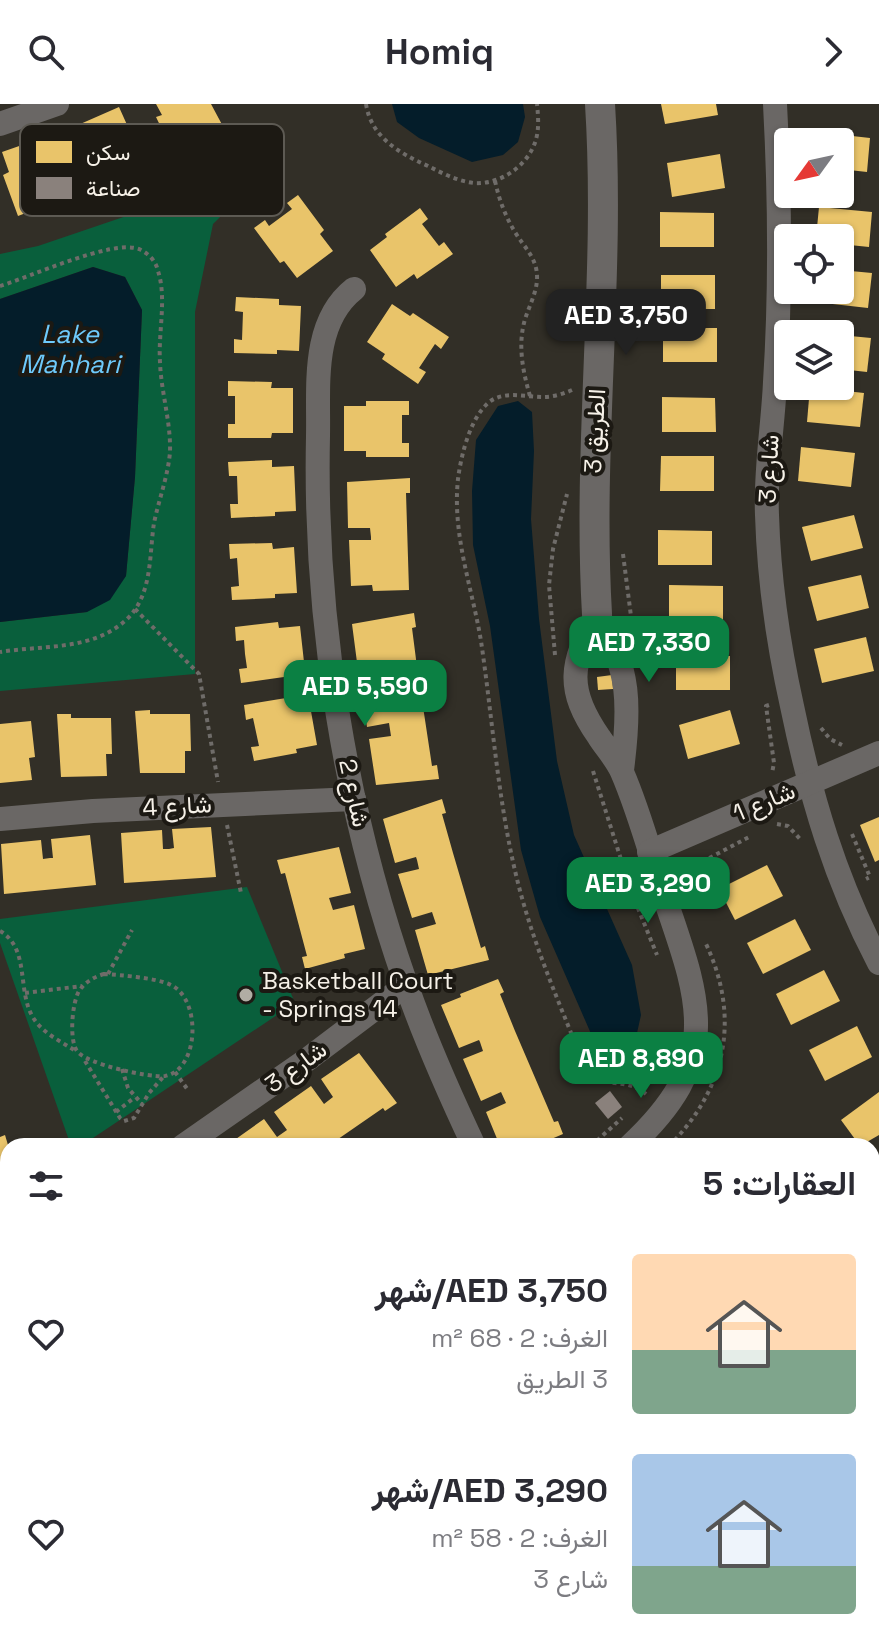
<!DOCTYPE html>
<html lang="ar">
<meta charset="utf-8">
<style>
:root{--surface:#fff;--page:#f2f2f3;--text:#2b2b33;--muted:#7c7c81;--accent:#0b8043}
body{margin:0;font-family:"Space Grotesk",Vazirmatn,sans-serif;background:var(--page);color:var(--text);direction:rtl;height:100vh;display:flex;flex-direction:column;font-size:30px;white-space:nowrap}
*{box-sizing:border-box;margin:0}
p{font-size:26px;color:var(--muted)}
.icon{flex:none;width:44px;height:44px;fill:none;stroke:currentColor;stroke-width:2;stroke-linecap:round;stroke-linejoin:round}
.map{position:relative;flex:1;overflow:hidden;direction:ltr}
.sheet{position:absolute;left:0px;top:1034px;width:880px;height:512px;display:flex;flex-direction:column;background:var(--surface);border-radius:24px 24px 0 0;box-shadow:0 2px 6px #0004;direction:rtl}
.sheet>*{flex:none}
.needle{width:52px;rotate:237deg}
.fabs{position:absolute;left:774px;top:24px;display:grid;gap:16px}
.fabs a{display:grid;place-items:center;width:80px;height:80px;border-radius:8px;background:var(--surface);box-shadow:0 2px 6px #0004;font-size:40px}
.price{position:absolute;translate:-50% -68px;padding:0 18px;border-radius:16px;background:var(--accent);color:#fff;font-size:26px;line-height:52px;filter:drop-shadow(0 2px 4px #0008)}
.price::after{content:'';position:absolute;left:50%;top:48px;width:24px;height:18px;margin-left:-12px;background:inherit;clip-path:polygon(0 0,100% 0,50% 100%)}
.price.on{background:#222;color:#fff}
ul{padding:0;list-style:none}
li{display:flex;align-items:center;gap:24px;height:200px;padding:0 24px}
li span{display:grid;place-items:center;flex:none;width:224px;height:160px;border-radius:8px;color:#555}
li>.icon{margin-inline-start:auto}
span .icon{width:96px;height:96px;fill:#fffc;stroke-width:1}
li b{font-size:34px}
h2{display:flex;justify-content:space-between;align-items:center;height:96px;padding:0 24px;font-size:34px}
header{display:flex;justify-content:space-between;align-items:center;height:104px;padding:0 24px;background:var(--surface);font-size:36px;font-weight:700}
.map>svg:first-child{display:block}
.green{fill:#095f3c}
.sand{fill:#3f381b}
.water{fill:#041d2a}
.homes{fill:#e9c46a}
.industry{fill:#8a817c}
.lines{fill:none;stroke-linecap:round;stroke-linejoin:round}
.path{stroke:#6f6c69;stroke-width:4;stroke-dasharray:4 4;stroke-linecap:butt}
.minor{stroke:#6a6765;stroke-width:24}
.tertiary{stroke:#6a6765;stroke-width:30}
.poi-dot{fill:#b1ada4;stroke:#1c1913;stroke-width:3}
.labels{text-anchor:middle;stroke-width:8;stroke-linejoin:round;paint-order:stroke}
.street-label{font-size:24px;fill:#f6f1e8;stroke:#1c1913}
.poi-label{font-size:24px;fill:#f6f1e8;stroke:#1c1913;text-anchor:start}
.water-label{font-size:26px;font-style:italic;fill:#6ecafb;stroke:#1c1913}
.key{fill:#1c1913;stroke:#5d5a53;stroke-width:2}
.key-label{font-size:22px;fill:#f6f1e8}
</style>
<header><svg class="icon" aria-label="forward" viewBox="0 0 24 24"><path d="M9 5l7 7-7 7"/></svg>Homiq<svg class="icon" aria-label="search" viewBox="0 0 24 24"><circle cx="10" cy="10" r="6"/><path d="M15 15l6 6"/></svg></header>
<div class="map">
<svg width="879" height="1546" viewBox="0 0 879 1546">
<rect width="100%" height="100%" fill="#322f27"/>
<!-- green -->
<g class="green">
<polygon points="271,63 213,120 195,208 195,570 0,587 0,518 87,508 126,472 135,373 142,206 125,173 93,163 0,195 0,150 38,142"/>
<polygon points="247,783 295,899 81,1042 71,1042 0,839 0,815"/>
</g>
<!-- sand -->
<polygon class="sand" points="879,1478 879,1546 824,1546 830,1538 872,1538 872,1487"/>
<!-- water -->
<g class="water">
<polygon points="392,0 523,0 525,13 518,38 503,51 472,58 419,34 397,18"/>
<polygon points="93,163 125,173 142,206 135,373 126,472 110,496 87,508 0,518 0,195"/>
<polygon points="518,297 532,308 534,347 531,415 539,515 557,657 574,731 632,861 641,911 633,947 621,955 599,948 540,813 521,746 490,522 473,441 472,387 476,336 498,302"/>
<polygon points="872,1174 879,1185 879,1341 872,1335"/>
</g>
<!-- homes -->
<g class="homes">
<polygon points="156,0 211,0 226,28 213,34 210,27 197,33 185,40 188,46 175,52 156,13 162,11"/>
<polygon points="661,0 716,0 718,11 665,20"/>
<polygon points="119,3 128,23 132,21 149,61 137,67 133,60 108,71 111,78 98,83 81,43 86,41 78,21"/>
<polygon points="817,28 870,34 867,68 840,65 840,38 816,38"/>
<polygon points="45,33 52,54 56,52 71,93 58,98 55,91 29,100 31,107 18,112 3,71 9,68 2,48"/>
<polygon points="720,50 725,84 672,93 667,59"/>
<polygon points="298,91 324,126 320,130 333,147 297,174 284,157 280,159 254,124 265,116 269,122 292,105 287,99"/>
<polygon points="819,103 872,108 869,143 840,140 840,134 816,134"/>
<polygon points="420,104 428,115 422,120 439,142 444,138 453,150 417,175 414,170 396,183 370,146 387,133 385,130"/>
<polygon points="660,108 714,109 714,143 660,143"/>
<polygon points="840,166 872,169 868,204 815,198 816,186 840,186"/>
<rect x="661" y="171" width="54" height="34"/>
<polygon points="236,193 279,195 279,201 301,202 299,247 277,246 277,250 234,249 234,235 242,236 243,208 235,207"/>
<polygon points="392,200 410,212 413,209 449,233 441,245 435,240 419,264 426,268 418,280 382,255 385,250 367,238"/>
<rect x="663" y="224" width="54" height="34"/>
<polygon points="840,231 871,234 867,268 840,265"/>
<polygon points="228,277 272,278 271,284 293,284 293,329 272,329 271,334 228,334 228,320 235,320 235,292 228,292"/>
<polygon points="810,283 864,289 860,323 807,318"/>
<polygon points="662,293 715,294 716,328 662,328"/>
<polygon points="366,297 409,297 409,311 402,311 402,339 409,339 409,353 366,353 366,347 344,347 344,302 366,302"/>
<polygon points="801,343 855,349 851,383 798,377"/>
<polygon points="661,352 714,352 714,387 660,387"/>
<polygon points="272,356 272,363 294,362 296,407 275,408 275,412 231,414 230,400 238,400 237,372 229,372 228,358"/>
<polygon points="410,374 410,389 406,389 409,486 373,487 372,481 351,482 349,436 371,436 371,433 370,424 348,424 347,378"/>
<polygon points="854,411 863,444 811,457 802,423"/>
<polygon points="658,426 712,427 712,461 658,461"/>
<polygon points="272,439 273,445 294,443 297,489 275,490 275,494 232,496 231,483 239,482 237,454 230,455 229,440"/>
<polygon points="861,471 869,504 817,517 808,483"/>
<polygon points="669,481 723,482 723,516 669,516"/>
<polygon points="414,509 416,523 412,524 417,563 432,662 437,661 439,675 376,681 369,635 391,632 389,619 367,623 360,578 382,575 381,566 380,563 358,566 352,520"/>
<polygon points="278,518 279,524 300,522 305,567 284,569 284,573 241,579 239,565 247,564 245,550 244,536 236,537 235,523"/>
<polygon points="866,533 874,567 822,579 814,545"/>
<rect x="676" y="552" width="54" height="34"/>
<polygon points="612,571 613,585 598,586 597,573"/>
<polygon points="286,594 287,600 309,596 317,641 296,645 297,649 254,657 251,643 259,642 253,614 246,616 244,601"/>
<polygon points="150,606 150,610 190,610 191,647 185,647 185,669 140,669 135,607"/>
<polygon points="730,606 740,640 688,655 679,621"/>
<polygon points="57,610 71,610 71,614 111,614 112,650 106,650 107,672 61,673"/>
<polygon points="31,617 35,653 29,654 32,676 0,679 0,620"/>
<polygon points="442,695 446,709 442,710 453,749 481,844 485,842 489,856 428,871 415,826 436,820 432,808 412,814 398,770 419,765 417,756 416,753 395,759 383,715"/>
<polygon points="879,713 879,756 875,758 860,721"/>
<polygon points="211,723 216,773 124,779 121,729 162,726 163,745 169,745 174,744 172,725"/>
<polygon points="90,731 96,781 4,790 1,740 41,736 43,755 50,754 53,754 51,735"/>
<polygon points="339,743 351,789 329,794 333,806 354,801 365,845 344,850 345,854 305,865 302,853 307,852 285,769 281,770 277,756"/>
<polygon points="767,761 783,792 735,816 719,785"/>
<polygon points="795,815 811,846 763,870 747,839"/>
<polygon points="824,866 840,897 791,921 776,890"/>
<polygon points="498,875 504,888 500,890 515,927 554,1018 558,1017 563,1030 535,1042 500,1042 486,1008 506,999 501,988 481,997 463,955 483,947 480,938 479,936 459,944 441,901 461,893 460,890"/>
<polygon points="857,922 872,953 825,977 809,946"/>
<polygon points="359,949 397,999 385,1007 383,1004 328,1042 226,1042 264,1015 277,1033 287,1026 274,1008 311,982 324,1000 333,993 321,975"/>
<polygon points="879,988 879,1031 860,1042 841,1016"/>
<polygon points="5,1031 8,1041 8,1089 0,1091 0,1033"/>
<polygon points="8,1344 8,1409 4,1411 0,1404 0,1348"/>
<polygon points="213,1538 258,1538 263,1546 199,1546"/>
<polygon points="287,1538 342,1538 328,1546 297,1546 294,1541 290,1543"/>
<polygon points="557,1538 591,1538 598,1546 547,1546"/>
<polygon points="718,1538 780,1538 776,1543 773,1540 768,1546 719,1546 722,1542"/>
</g>
<!-- industry -->
<polygon class="industry" points="610,987 622,1003 608,1015 595,999"/>
<g class="lines">
<!-- path -->
<g class="path">
<path d="M366,0C371,33 399,49 428,62C442,69 457,77 474,79C502,81 532,59 537,31C539,21 538,10 537,0"/>
<path d="M495,77C499,95 505,112 515,128C524,143 536,153 537,171C538,188 528,203 524,219C518,243 523,268 530,292"/>
<path d="M0,182C30,173 112,135 139,145C148,149 156,157 158,167C167,194 158,229 160,258C161,288 171,318 170,348C168,372 159,395 154,419C149,451 153,491 126,516C92,547 43,541 0,548"/>
<path d="M572,286C563,290 553,293 543,293C523,293 500,285 485,302C469,319 461,352 458,375C452,431 472,483 481,537C494,625 499,716 524,801C540,856 563,908 584,961C602,989 624,971 646,990"/>
<polyline points="623,450 632,520"/>
<polyline points="135,505 199,570 218,678"/>
<polyline points="555,551 549,481 553,445 567,390"/>
<polyline points="769,601 766,602 774,659 772,669"/>
<polyline points="821,624 830,635 842,641"/>
<polyline points="593,667 631,787 657,851"/>
<polyline points="777,720 788,722 801,736"/>
<polyline points="227,721 241,789"/>
<polyline points="852,730 870,773 866,775"/>
<polyline points="681,769 751,732"/>
<path d="M0,827C31,845 16,888 34,915C43,929 60,937 74,946"/>
<path d="M104,870C121,871 157,874 171,881C202,896 199,966 165,972C149,974 86,960 77,947C69,936 72,899 79,887C85,878 94,873 104,870Z"/>
<polyline points="108,870 132,826"/>
<polyline points="25,889 82,882"/>
<polyline points="85,957 120,1014 124,1017 134,1014 149,989 164,972"/>
<polyline points="122,965 128,984 142,1000"/>
<polyline points="175,968 188,986"/>
<polyline points="116,1008 135,993"/>
<polyline points="591,1042 622,1014"/>
<path d="M669,1042C726,985 741,914 706,840"/>
<polyline points="0,1246 8,1261"/>
</g>
<!-- minor -->
<g class="minor">
<path d="M775,0C780,93 781,185 775,278C773,323 765,366 767,411C769,476 778,539 792,602C811,694 835,775 879,859"/>
<polyline points="0,20 57,0"/>
<path d="M354,185C311,219 319,282 318,332C314,516 345,706 406,880C425,935 449,989 474,1042"/>
<path d="M622,666C630,604 631,564 597,510C571,560 565,584 599,633C606,644 617,656 622,668C639,707 650,749 663,789C700,897 725,954 630,1042"/>
<polyline points="0,715 93,707 354,695"/>
<polyline points="649,748 879,649"/>
<polyline points="183,1042 308,955 406,881"/>
<polyline points="0,1150 8,1146"/>
<polyline points="0,1450 8,1446"/>
<polyline points="484,1538 491,1546"/>
<polyline points="384,1546 397,1538"/>
<polyline points="653,1546 659,1538"/>
</g>
<!-- tertiary -->
<path class="tertiary" d="M597,510C587,340 611,170 600,0"/>
</g>
<!-- markers -->
<circle class="poi-dot" cx="246" cy="891" r="8"/>
<g class="labels">
<!-- street labels -->
<g class="street-label">
<text transform="translate(595 327) rotate(-87)" y="8">3 الطريق</text>
<text transform="translate(769 365) rotate(-87)" y="8">شارع 3</text>
<text transform="translate(354 689) rotate(78)" y="8">شارع 2</text>
<text transform="translate(764 698) rotate(-23)" y="8">شارع 1</text>
<text transform="translate(177 702) rotate(-3)" y="8">شارع 4</text>
<text transform="translate(296 963) rotate(-36)" y="8">شارع 3</text>
</g>
<!-- poi labels -->
<g class="poi-label">
<text x="262" y="885">Basketball Court<tspan x="262" dy="28">- Springs 14</tspan></text>
</g>
<!-- water labels -->
<g class="water-label">
<text x="70" y="239">Lake<tspan x="70" dy="30">Mahhari</tspan></text>
</g>
</g>
<!-- legend -->
<rect x="20" y="20" width="264" height="92" rx="12" class="key"/>
<rect x="36" y="37" width="36" height="22" fill="#e9c46a"/>
<rect x="36" y="73" width="36" height="22" fill="#8a817c"/>
<g class="key-label">
<text x="86" y="56">سكن</text>
<text x="86" y="92">صناعة</text>
</g>
</svg>
<div class="fabs">
<a><svg class="needle" viewBox="-14 -14 28 28"><path d="M0-13l5 13h-10z" fill="#e53935"/><path d="M0 13l5-13h-10z" fill="#7c7c81"/></svg></a>
<a><svg class="icon" aria-label="locate" viewBox="0 0 24 24"><circle cx="12" cy="12" r="6"/><path d="M12 2v4M12 18v4M2 12h4M18 12h4"/></svg></a>
<a><svg class="icon" aria-label="layers" viewBox="0 0 24 24"><path d="M12 4l9 5-9 5-9-5zM3 14l9 5 9-5"/></svg></a>
</div>
<b class="price on" style="left:626px;top:253px">AED 3,750</b>
<b class="price" style="left:649px;top:580px">AED 7,330</b>
<b class="price" style="left:365px;top:624px">AED 5,590</b>
<b class="price" style="left:648px;top:821px">AED 3,290</b>
<b class="price" style="left:641px;top:996px">AED 8,890</b>
<section class="sheet">
<h2>العقارات: 5<svg class="icon" aria-label="filters" viewBox="0 0 24 24"><path d="M4 7h16M4 17h16"/><circle cx="9" cy="7" r="2"/><circle cx="15" cy="17" r="2"/></svg></h2>
<ul>
<li><span style="background:linear-gradient(#ffd9b3 60%,#7fa58c 0)"><svg class="icon" aria-label="home" viewBox="0 0 24 24"><path d="M3 11l9-7 9 7M6 9v11h12V9"/></svg></span><div><b>AED 3,750/شهر</b><p>الغرف: 2 · 68 m²</p><p>3 الطريق</p></div><svg class="icon" aria-label="heart" viewBox="0 0 24 24"><path d="M12 20l-8-8c-3-5 5-10 8-4 3-6 11-1 8 4z"/></svg></li>
<li><span style="background:linear-gradient(#a9c7e8 70%,#7fa58c 0)"><svg class="icon" aria-label="home" viewBox="0 0 24 24"><path d="M3 11l9-7 9 7M6 9v11h12V9"/></svg></span><div><b>AED 3,290/شهر</b><p>الغرف: 2 · 58 m²</p><p>شارع 3</p></div><svg class="icon" aria-label="heart" viewBox="0 0 24 24"><path d="M12 20l-8-8c-3-5 5-10 8-4 3-6 11-1 8 4z"/></svg></li>
</ul>
</section>
</div>
